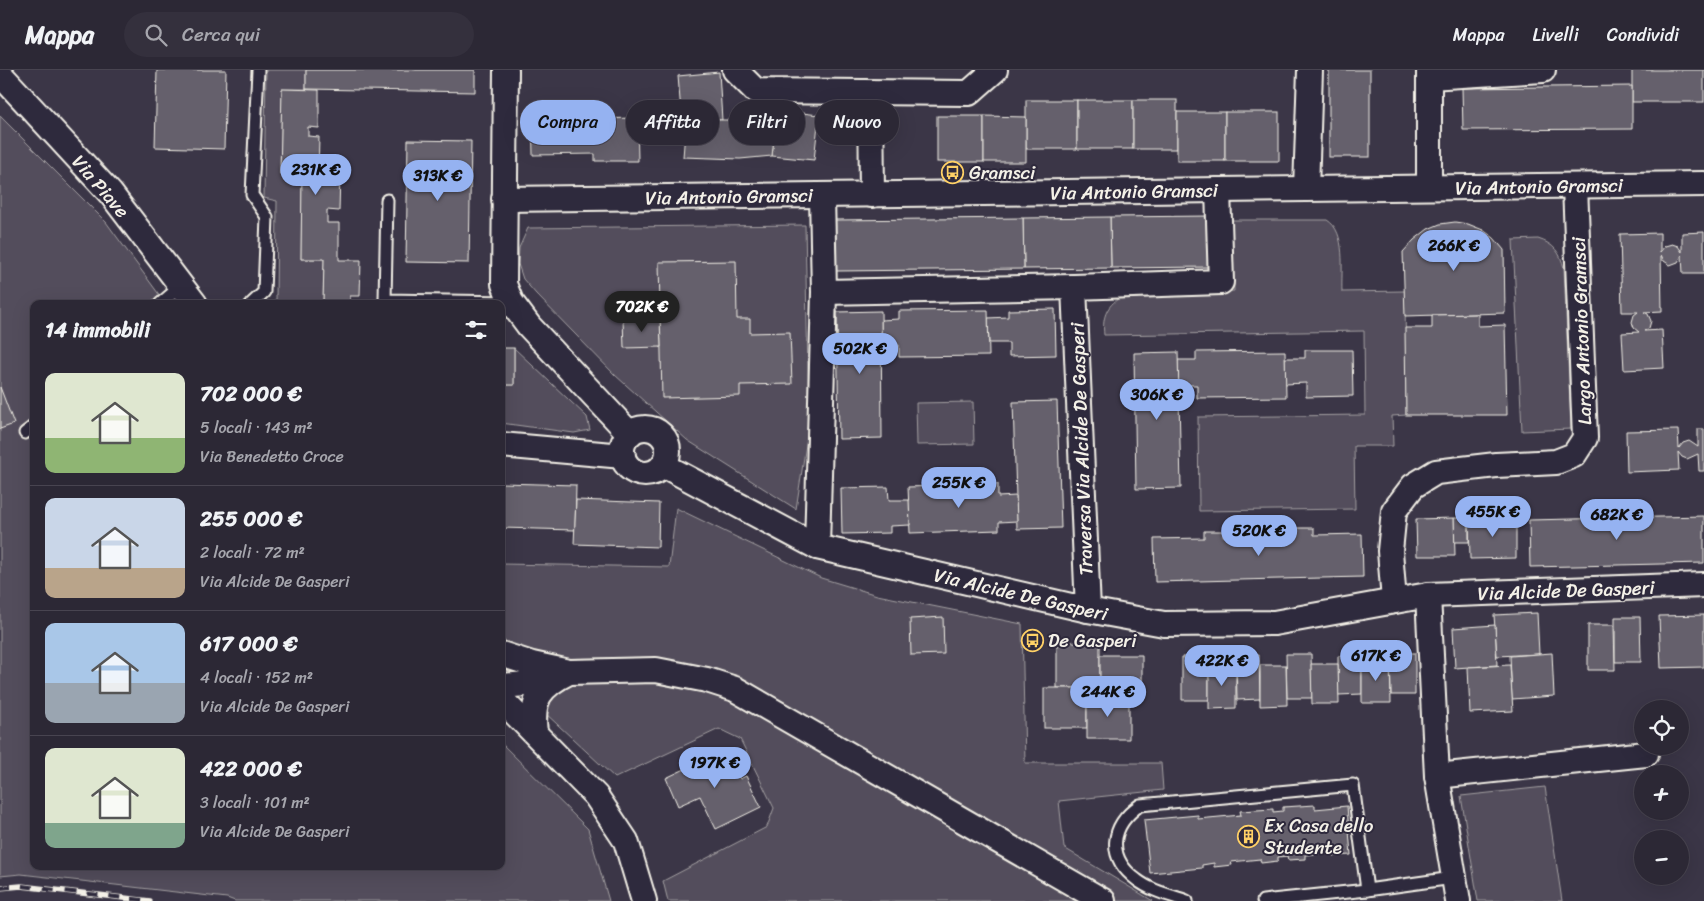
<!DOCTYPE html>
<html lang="it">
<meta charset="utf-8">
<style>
:root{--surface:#2c2835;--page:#34303d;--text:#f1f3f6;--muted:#a6a6ad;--line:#484450;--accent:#95b2f1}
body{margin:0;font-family:Sriracha,sans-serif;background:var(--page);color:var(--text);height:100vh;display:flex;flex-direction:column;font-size:19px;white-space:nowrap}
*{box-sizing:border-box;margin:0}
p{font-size:16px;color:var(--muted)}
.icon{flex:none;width:28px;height:28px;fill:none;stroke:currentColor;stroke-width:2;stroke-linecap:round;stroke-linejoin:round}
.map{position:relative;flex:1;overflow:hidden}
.details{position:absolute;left:30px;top:230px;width:475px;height:570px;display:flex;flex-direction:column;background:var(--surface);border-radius:10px;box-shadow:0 5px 20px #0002,0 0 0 1px var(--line)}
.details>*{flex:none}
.top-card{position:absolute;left:520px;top:30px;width:475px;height:45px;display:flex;gap:10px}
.fabs{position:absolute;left:1634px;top:630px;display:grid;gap:10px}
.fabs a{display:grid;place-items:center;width:55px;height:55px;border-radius:50%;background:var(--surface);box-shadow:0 5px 20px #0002,0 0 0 1px var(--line);font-size:25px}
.price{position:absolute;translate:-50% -42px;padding:0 11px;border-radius:18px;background:var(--accent);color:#111;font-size:16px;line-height:32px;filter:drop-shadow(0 1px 2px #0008)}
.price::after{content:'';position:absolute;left:50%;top:30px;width:15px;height:11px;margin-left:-8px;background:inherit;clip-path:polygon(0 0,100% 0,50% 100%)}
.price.active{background:#222;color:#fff}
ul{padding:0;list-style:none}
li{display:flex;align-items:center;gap:15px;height:125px;padding:0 15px}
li+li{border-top:1px solid var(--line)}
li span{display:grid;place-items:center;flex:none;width:140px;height:100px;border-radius:10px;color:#555}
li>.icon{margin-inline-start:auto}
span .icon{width:60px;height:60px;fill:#fffc;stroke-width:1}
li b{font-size:21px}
h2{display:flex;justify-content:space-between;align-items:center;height:60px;padding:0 15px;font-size:21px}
.pill{padding:0 18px;border-radius:22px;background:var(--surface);box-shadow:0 5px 20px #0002,0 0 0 1px var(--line);font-size:18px;line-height:45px}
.pill.active{background:var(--accent);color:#111}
header{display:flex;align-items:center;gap:30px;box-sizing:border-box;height:70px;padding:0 25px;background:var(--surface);border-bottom:1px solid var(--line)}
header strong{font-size:24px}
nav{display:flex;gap:28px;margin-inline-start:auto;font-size:18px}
.search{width:350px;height:45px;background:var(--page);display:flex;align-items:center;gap:12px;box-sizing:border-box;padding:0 18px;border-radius:28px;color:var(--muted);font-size:19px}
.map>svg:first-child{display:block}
.green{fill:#534e5c;stroke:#a4a0a2}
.building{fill:#65616c;stroke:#f4f1e8}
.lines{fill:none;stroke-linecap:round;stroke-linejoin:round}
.service-casing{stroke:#f4f1e8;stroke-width:15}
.minor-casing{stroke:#f4f1e8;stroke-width:28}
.service{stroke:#2f2a3d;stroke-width:11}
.minor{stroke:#2f2a3d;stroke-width:24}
.rail-casing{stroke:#f4f1e8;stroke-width:5.5}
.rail{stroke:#2f2a3d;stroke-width:4;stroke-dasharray:11;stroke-linecap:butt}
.labels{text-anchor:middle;stroke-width:4;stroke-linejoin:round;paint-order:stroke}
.poi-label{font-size:19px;fill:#f4f1e8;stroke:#2f2a3d;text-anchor:start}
.street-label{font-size:19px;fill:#f4f1e8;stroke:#2f2a3d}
</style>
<header>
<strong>Mappa</strong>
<div class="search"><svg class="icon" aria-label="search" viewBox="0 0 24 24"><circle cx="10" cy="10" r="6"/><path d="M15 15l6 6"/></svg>Cerca qui</div>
<nav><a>Mappa</a><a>Livelli</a><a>Condividi</a></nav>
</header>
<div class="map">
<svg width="1704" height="831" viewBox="0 0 1704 831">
<rect width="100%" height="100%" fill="#3b3647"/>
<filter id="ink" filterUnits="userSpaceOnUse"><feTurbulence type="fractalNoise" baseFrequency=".02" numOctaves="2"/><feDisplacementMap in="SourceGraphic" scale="10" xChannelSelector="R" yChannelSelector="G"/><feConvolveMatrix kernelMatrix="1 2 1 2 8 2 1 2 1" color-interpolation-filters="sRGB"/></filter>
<g filter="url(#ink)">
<!-- green -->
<g class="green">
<polygon points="266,0 306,0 306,19 282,19 280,104 302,104 301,189 324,189 323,234 276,234 277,131 264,128"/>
<polygon points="0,46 106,152 166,234 34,234 34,796 501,796 501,673 588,759 609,831 235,831 227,828 21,804 0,806"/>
<path d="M1231,150H1327C1347,162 1341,200 1342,222L1405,221L1406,345L1392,346L1393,376H1354L1355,439L1199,441L1198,347L1365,345L1364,261L1104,265C1102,245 1107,235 1124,225L1234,221Z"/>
<polygon points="805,155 809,355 796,439 687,370 615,305 536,224 523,209 518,194 519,178 528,158"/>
<path d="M1538,169C1554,174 1560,182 1564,198L1571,359L1522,361L1513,170Z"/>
<polygon points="514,278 587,347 590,360 574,363 501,353 501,315 514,315"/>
<polygon points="973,332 974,374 917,375 916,333"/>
<polygon points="676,438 821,508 877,525 1022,554 1025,693 1161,693 1163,720 1059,731 1064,778 1153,831 668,831 663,811 767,757 774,738 740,669 719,659 615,708 501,602 501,494 669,497"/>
<polygon points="1545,717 1562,831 1478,831 1461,726"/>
</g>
<!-- building -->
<g class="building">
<polygon points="157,0 226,0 224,79 155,77"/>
<polygon points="306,0 475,0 475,22 306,19"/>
<rect x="1329" y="0" width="41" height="87"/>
<rect x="1632" y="0" width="72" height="32"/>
<polygon points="719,2 722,50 686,50 687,41 681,42 678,6"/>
<polygon points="1632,16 1632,59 1463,60 1462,18"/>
<polygon points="282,19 319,20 319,58 308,57 308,66 319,67 318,104 340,104 339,141 327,140 327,153 339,153 339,190 361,190 360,226 350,226 350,234 323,234 324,189 301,189 302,104 280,104"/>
<rect x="1026" y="30" width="51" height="49"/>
<rect x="1077" y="30" width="56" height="49"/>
<rect x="1133" y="30" width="44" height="49"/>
<polygon points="777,40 819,45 814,90 772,86"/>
<polygon points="777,40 772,86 740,89 683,87 686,50 737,50 736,41"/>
<rect x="1177" y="42" width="48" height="49"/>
<rect x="1225" y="42" width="54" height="49"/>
<polygon points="590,44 590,49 637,48 638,91 595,91 595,84 533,85 532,45"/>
<rect x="937" y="46" width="47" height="46"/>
<polygon points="984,46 1026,47 1026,92 984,92"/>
<polygon points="408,70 471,71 469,193 406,192"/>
<polygon points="1211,146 1211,197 1111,198 1110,147"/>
<polygon points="1110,147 1111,198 1024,199 1023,148"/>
<polygon points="1023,148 1024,199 836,201 835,150"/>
<polygon points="1455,152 1468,154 1483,160 1494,168 1504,180 1505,243 1405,246 1403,182 1414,170 1428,159 1440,154"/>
<polygon points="1704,162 1704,204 1683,204 1682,185 1678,192 1670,195 1664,191 1661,185 1662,241 1644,242 1648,244 1651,251 1649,258 1644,261 1662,260 1664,298 1624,300 1622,263 1639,262 1634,258 1632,252 1634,245 1638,242 1622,242 1620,164 1660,163 1660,182 1665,176 1672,174 1678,176 1682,182 1682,163"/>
<polygon points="736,191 737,249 750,249 750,263 790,262 792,314 740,315 740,326 662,328 659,192"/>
<polygon points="1055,239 1056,285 1009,286 1009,273 989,273 988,248 1008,247 1008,240"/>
<polygon points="988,240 989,286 899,287 899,275 881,275 881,250 899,249 899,241"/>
<polygon points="881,241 882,368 839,369 837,242"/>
<polygon points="1478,244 1478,256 1505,255 1507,345 1406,345 1405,258 1432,258 1432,245"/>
<polygon points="660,248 661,277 624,278 623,249"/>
<rect x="501" y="278" width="13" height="37"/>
<polygon points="1305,280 1352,280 1353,326 1306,327 1306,313 1285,314 1285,288 1305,288"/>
<polygon points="1285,281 1286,327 1197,328 1197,315 1178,315 1178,290 1196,290 1196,282"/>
<polygon points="1178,282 1181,418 1136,419 1134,283"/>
<polygon points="0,317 14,354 0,359"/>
<polygon points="1057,331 1061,458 1017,459 1013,332"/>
<polygon points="1698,359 1704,359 1704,401 1699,401 1698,384 1687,389 1682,387 1678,382 1679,400 1627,402 1626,361 1678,360 1679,378 1683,373 1689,371 1698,377"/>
<polygon points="501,413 576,415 575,460 501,458"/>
<polygon points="998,414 998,427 1016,426 1017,451 999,452 999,460 910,463 908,417"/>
<polygon points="888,417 889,430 909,430 910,455 890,456 890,463 842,464 841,418"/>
<polygon points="576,430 659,433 658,477 574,474"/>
<polygon points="1704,446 1704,493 1530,497 1529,450"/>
<rect x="1454" y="448" width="15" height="24"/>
<polygon points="1454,448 1455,486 1417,486 1416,449"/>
<polygon points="1469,448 1516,448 1516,488 1470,489"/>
<polygon points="1294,458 1314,458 1314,465 1362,464 1363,507 1155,512 1154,469 1204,468 1204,461 1223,461 1223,466 1294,465"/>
<polygon points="1537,543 1539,584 1497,586 1494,545"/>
<polygon points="1704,545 1704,597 1661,598 1659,546"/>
<polygon points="943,547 944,584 911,585 910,549"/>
<polygon points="1615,547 1640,547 1641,592 1615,592"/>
<polygon points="1495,555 1497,595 1455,598 1453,558"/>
<polygon points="1588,555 1614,555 1615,600 1588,600"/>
<rect x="1057" y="572" width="43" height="46"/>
<polygon points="1390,583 1415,583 1415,625 1391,625"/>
<polygon points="1552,583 1554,626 1512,629 1510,586"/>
<polygon points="1286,584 1311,584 1312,628 1287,628"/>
<polygon points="1100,585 1142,585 1142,628 1100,627"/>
<polygon points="1259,585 1260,629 1237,630 1236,586"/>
<polygon points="1362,585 1362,624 1338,625 1338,586"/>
<polygon points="1209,586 1209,630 1182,630 1182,587"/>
<polygon points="1390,591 1391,633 1362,633 1362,592"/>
<polygon points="1311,594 1338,594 1339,634 1312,634"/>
<polygon points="1260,595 1286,595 1287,635 1260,636"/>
<polygon points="1510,595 1513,641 1470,643 1468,597"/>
<polygon points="1209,596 1236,596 1236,638 1209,639"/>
<rect x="1044" y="618" width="43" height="40"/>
<polygon points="1087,627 1129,628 1129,669 1087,669"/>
<polygon points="725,680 740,709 746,706 761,737 716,759 700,726 678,736 666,708"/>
<polygon points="1315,735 1315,739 1347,736 1351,785 1334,786 1333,782 1305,785 1305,789 1288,790 1287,786 1278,787 1278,791 1261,793 1260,789 1231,792 1232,795 1214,797 1214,793 1202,795 1202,798 1150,803 1144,750 1198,745 1198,749 1241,745 1240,741 1273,739 1273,742 1283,741 1283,737"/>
</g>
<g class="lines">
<defs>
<g id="service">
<polyline points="387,130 385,230 511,232"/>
<polyline points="160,234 181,216"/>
<polyline points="251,234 264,222 267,147 252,125 258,0"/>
<polyline points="25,363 34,356"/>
<path d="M1187,831C1170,825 1151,821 1137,810C1106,787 1110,756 1140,735L1353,715L1367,820"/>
<polyline points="1263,831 1367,820 1453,808"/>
</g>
<g id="minor">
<polyline points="506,0 504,214 511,232 529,256 630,364"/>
<polyline points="735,0 756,21 969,23 995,0"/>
<polyline points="1429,0 1429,117"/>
<polyline points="0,4 111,124 195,234"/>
<polyline points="1429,7 1543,0"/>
<polyline points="871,23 872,125"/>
<polyline points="1306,119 1310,0"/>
<polyline points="504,129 1704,114"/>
<polyline points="1074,217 1088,540"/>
<polyline points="824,222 1074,217 1221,212 1218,120"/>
<circle cx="645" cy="381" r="23"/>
<polyline points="501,375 623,386"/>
<polyline points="663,395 817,477 1088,540 1164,554 1274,553 1428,525 1704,515"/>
<polyline points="817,477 824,222 822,125"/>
<polyline points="1428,525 1437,706 1458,831"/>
<polyline points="1394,531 1390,481 1394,441 1413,416 1436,402 1496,395 1556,392 1574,385 1585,368 1575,116"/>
<polyline points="501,584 532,594 569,602 656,600 707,610 735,619 1103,831"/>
<polyline points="501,616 550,612"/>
<polyline points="501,629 596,726 626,771 644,831"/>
<path d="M535,663C531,629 539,617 569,602"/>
<polyline points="1437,706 1646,684"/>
</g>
</defs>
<!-- service casing -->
<use href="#service" class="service-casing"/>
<!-- minor casing -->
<use href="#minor" class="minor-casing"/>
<!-- service -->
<use href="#service" class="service"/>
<!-- minor -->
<use href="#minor" class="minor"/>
<defs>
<polyline id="rail" points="0,818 21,816 150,831"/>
</defs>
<!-- rail casing -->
<use href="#rail" class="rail-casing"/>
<!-- rail -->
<use href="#rail" class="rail"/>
</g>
</g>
<!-- icons -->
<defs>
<symbol id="bus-ring" viewBox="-11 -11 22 22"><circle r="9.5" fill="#2f2a3d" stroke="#ffd166" stroke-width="1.5"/><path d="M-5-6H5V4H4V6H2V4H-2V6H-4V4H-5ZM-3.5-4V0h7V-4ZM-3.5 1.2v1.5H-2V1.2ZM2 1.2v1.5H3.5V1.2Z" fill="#ffd166"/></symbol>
<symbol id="building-ring" viewBox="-11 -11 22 22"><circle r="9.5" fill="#2f2a3d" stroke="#ffd166" stroke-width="1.5"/><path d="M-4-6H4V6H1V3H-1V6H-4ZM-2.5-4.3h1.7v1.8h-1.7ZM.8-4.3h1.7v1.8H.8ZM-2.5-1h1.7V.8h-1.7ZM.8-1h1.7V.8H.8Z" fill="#ffd166"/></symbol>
</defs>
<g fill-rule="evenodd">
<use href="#bus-ring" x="940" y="90" width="25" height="25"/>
<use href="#bus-ring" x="1020" y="558" width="25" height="25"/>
<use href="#building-ring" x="1236" y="754" width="25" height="25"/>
</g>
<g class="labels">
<!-- poi labels -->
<g class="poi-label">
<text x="969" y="109">Gramsci</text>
<text x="1048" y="577">De Gasperi</text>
<text x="1264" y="762">Ex Casa dello<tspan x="1264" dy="22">Studente</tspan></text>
</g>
<!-- street labels -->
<g class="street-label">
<text transform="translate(101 116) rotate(49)" y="7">Via Piave</text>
<text transform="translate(1539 116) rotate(-1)" y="7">Via Antonio Gramsci</text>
<text transform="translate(1134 121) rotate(-1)" y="7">Via Antonio Gramsci</text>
<text transform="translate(729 126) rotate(-1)" y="7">Via Antonio Gramsci</text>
<text transform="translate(1581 261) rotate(-92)" y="7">Largo Antonio Gramsci</text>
<text transform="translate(1081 379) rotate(-92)" y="7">Traversa Via Alcide De Gasperi</text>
<text transform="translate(1566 520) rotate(-2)" y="7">Via Alcide De Gasperi</text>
<text transform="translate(1021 524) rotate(13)" y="7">Via Alcide De Gasperi</text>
</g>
</g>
</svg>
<div class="fabs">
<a><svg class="icon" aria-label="locate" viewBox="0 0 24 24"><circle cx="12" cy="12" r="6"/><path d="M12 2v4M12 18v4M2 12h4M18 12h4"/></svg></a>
<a>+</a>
<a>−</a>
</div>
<b class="price" style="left:316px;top:126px">231K €</b>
<b class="price" style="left:438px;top:132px">313K €</b>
<b class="price" style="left:1454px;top:202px">266K €</b>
<b class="price active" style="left:642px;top:263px">702K €</b>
<b class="price" style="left:860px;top:305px">502K €</b>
<b class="price" style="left:1157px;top:351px">306K €</b>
<b class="price" style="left:959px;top:439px">255K €</b>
<b class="price" style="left:1493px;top:468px">455K €</b>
<b class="price" style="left:1617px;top:471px">682K €</b>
<b class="price" style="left:1259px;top:487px">520K €</b>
<b class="price" style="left:1376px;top:612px">617K €</b>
<b class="price" style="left:1222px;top:617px">422K €</b>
<b class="price" style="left:1108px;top:648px">244K €</b>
<b class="price" style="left:715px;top:719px">197K €</b>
<div class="top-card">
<a class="pill active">Compra</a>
<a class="pill">Affitta</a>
<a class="pill">Filtri</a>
<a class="pill">Nuovo</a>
</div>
<section class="details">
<h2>14 immobili<svg class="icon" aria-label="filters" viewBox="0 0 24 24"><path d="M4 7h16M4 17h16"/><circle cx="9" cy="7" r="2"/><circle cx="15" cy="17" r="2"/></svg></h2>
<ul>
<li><span style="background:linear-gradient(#dfe7d0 65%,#8fb573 0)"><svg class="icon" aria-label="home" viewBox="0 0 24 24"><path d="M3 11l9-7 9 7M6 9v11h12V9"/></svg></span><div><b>702 000 €</b><p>5 locali · 143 m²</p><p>Via Benedetto Croce</p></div></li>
<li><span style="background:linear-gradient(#c9d6e8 70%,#b9a48a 0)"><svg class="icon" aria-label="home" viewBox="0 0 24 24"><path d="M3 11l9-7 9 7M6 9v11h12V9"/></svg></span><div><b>255 000 €</b><p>2 locali · 72 m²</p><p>Via Alcide De Gasperi</p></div></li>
<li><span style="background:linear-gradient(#a9c7e8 60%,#9aa5b1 0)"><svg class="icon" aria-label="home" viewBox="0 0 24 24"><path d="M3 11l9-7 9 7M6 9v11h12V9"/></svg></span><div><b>617 000 €</b><p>4 locali · 152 m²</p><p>Via Alcide De Gasperi</p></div></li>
<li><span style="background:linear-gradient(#dfe7d0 75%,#7fa58c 0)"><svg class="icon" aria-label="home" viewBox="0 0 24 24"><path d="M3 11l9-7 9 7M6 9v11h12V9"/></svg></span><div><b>422 000 €</b><p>3 locali · 101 m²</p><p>Via Alcide De Gasperi</p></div></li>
</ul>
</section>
</div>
